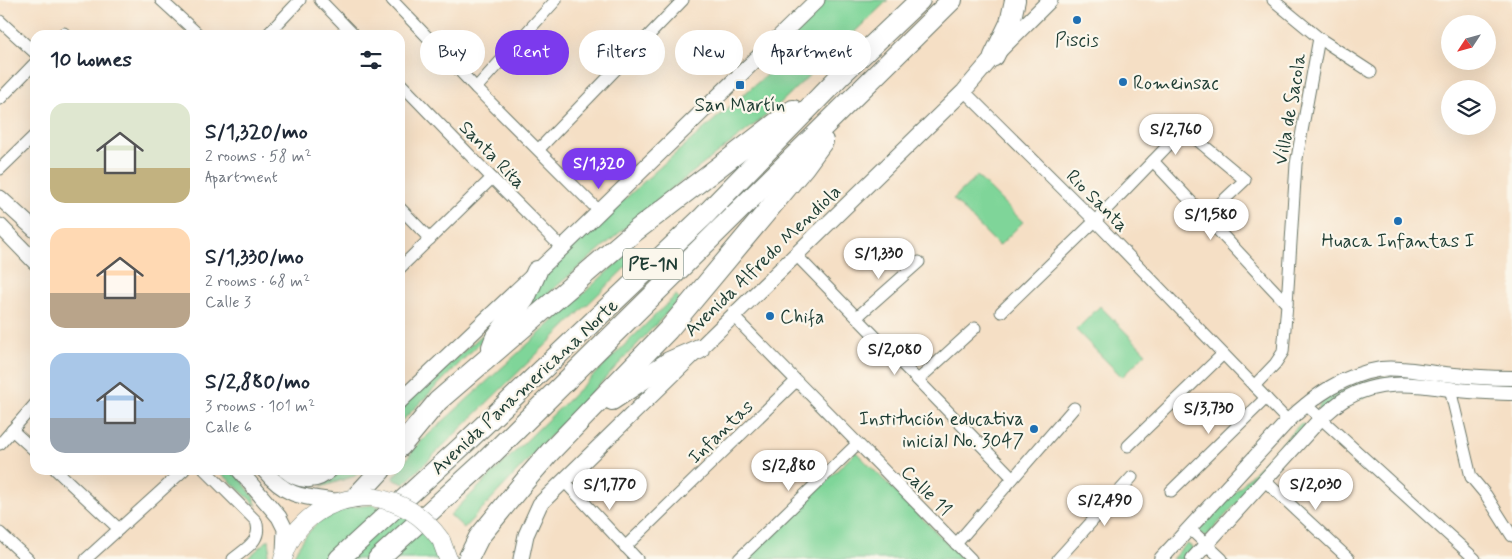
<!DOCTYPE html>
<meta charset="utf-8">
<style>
:root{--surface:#fff;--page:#f2f2f3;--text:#1f2937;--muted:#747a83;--accent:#7c3aed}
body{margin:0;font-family:Mynerve,sans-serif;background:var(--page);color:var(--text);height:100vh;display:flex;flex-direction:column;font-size:19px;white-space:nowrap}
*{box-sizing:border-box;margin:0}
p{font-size:16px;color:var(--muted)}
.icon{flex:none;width:28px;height:28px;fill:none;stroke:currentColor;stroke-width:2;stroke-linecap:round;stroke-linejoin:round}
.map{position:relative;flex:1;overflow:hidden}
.side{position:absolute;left:30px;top:30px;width:375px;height:445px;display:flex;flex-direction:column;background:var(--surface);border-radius:15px;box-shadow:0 5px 20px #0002}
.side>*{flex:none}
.top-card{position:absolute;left:420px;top:30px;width:475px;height:45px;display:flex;gap:10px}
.needle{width:32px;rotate:234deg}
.tools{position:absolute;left:1441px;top:15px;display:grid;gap:10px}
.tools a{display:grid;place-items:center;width:55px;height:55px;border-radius:50%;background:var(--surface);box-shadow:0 5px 20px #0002;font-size:25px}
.price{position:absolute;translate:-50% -42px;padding:0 11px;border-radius:18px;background:#fff;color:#222;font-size:16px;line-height:32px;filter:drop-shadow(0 1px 2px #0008)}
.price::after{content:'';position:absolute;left:50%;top:30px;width:15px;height:11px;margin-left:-8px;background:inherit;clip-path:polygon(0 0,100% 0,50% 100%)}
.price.selected{background:var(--accent);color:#fff}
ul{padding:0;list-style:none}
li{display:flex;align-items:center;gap:15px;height:125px;padding:0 20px}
li span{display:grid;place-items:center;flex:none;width:140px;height:100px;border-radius:15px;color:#555}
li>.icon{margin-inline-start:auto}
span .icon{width:60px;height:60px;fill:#fffc;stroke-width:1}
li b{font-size:21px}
h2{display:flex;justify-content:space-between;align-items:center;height:60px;padding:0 20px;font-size:21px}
.tag{padding:0 18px;border-radius:22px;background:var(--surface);box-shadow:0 5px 20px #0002;font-size:18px;line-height:45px}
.tag.selected{background:var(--accent);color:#fff}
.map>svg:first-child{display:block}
.green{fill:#7fd599;stroke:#4f8966}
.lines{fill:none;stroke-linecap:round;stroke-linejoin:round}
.minor-casing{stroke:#6a7667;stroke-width:13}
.tertiary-casing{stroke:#6a7667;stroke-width:16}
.secondary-casing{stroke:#6a7667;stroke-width:17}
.primary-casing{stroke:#6a7667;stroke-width:19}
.motorway-casing{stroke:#6a7667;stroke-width:22}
.minor{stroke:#fff;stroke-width:11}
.tertiary{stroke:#fff;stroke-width:14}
.secondary{stroke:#fff;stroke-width:15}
.primary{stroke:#fff;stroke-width:18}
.motorway{stroke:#fff;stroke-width:20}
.primary-bridge-casing{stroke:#6a7667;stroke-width:19;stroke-linecap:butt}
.primary-bridge{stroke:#fff;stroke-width:18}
.poi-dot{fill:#1f6fb2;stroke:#fbf7ec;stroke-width:2}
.labels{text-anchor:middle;stroke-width:4.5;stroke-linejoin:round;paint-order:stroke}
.shield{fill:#fbf7ec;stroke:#61756b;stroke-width:1}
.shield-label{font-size:18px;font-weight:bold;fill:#1f3d34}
.poi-label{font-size:19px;fill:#1f3d34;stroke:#fbf7ec}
.street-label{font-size:19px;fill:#1f3d34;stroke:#fbf7ec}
</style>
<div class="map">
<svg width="1512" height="559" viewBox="0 0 1512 559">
<rect width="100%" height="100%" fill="#fbf7ec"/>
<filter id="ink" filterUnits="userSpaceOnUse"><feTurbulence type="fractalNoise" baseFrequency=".02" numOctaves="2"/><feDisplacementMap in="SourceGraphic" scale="10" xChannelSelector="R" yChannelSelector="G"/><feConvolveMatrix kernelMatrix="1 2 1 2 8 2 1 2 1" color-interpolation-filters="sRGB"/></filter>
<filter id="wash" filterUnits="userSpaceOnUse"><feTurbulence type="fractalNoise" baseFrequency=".0096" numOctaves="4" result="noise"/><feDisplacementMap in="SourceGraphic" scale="20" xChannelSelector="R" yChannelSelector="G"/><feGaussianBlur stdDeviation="1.12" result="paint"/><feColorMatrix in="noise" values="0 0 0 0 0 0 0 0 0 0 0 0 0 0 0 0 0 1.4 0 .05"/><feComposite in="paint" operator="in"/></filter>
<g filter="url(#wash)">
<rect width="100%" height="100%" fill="#f5dfc5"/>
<!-- green -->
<g class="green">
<polygon points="823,0 888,0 772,111 666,193 523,315 545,272 660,167 779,64 803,19"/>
<polygon points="977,176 1023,222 999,246 953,199"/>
<polygon points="630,251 635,258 404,484 393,479 416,446"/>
<polygon points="676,295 680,299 464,528 450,515"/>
<polygon points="1100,306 1146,353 1122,377 1076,330"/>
<polygon points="505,315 481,342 400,423 400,410 409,399"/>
<path d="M1385,376C1428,375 1469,385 1512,385V390L1413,380L1323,412L1318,409L1320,403C1345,388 1356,382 1385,376Z"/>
<polygon points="1301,423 1306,427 1206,537 1199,533 1199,530"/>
<polygon points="856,452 963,559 746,559"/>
<polygon points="218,470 234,470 253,496 257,506"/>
<polygon points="341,470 362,470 355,476 321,487"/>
<path d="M373,505C406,514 427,525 439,559H292C303,535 322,512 349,507C356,506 365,506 373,505Z"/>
<polygon points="269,539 270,548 266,559 247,559"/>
<polygon points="1188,544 1193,548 1192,551 1185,559 1172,559 1185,545"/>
</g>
</g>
<g filter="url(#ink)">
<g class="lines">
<defs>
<g id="minor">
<polyline points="161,0 199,35"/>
<polyline points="320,0 354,35"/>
<polyline points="392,0 476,88 599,211"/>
<polyline points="1273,0 1319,38 1371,72"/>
<polyline points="0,21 35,53"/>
<polyline points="62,35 64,33"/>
<polyline points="267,35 300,0"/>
<polyline points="400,83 492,178 562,248"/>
<polyline points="476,88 556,0"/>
<polyline points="964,91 1095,221 1288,421"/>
<polyline points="0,99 35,63"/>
<polyline points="539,149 683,0"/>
<polyline points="1153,161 1287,304"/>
<polyline points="0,169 35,135"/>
<polyline points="400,208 430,239"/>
<polyline points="796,255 1013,478"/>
<polyline points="400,268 492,178"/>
<polyline points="1001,312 1095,221 1179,134 1187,134 1196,139 1245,180 1206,217"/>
<polyline points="733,316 971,559"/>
<polyline points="857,317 919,262"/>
<polyline points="918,380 975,328"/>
<polyline points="1254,386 1275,364 1283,352 1287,304 1296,164 1319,38"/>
<polyline points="1450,389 1471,477 1486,495 1512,536"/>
<polyline points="1305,404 1475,559"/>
<polyline points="12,430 35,451"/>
<polyline points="0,444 35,404"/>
<polyline points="1128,446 1223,354"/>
<polyline points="56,470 119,529"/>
<path d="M205,470L256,521C263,540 246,548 233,559"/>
<polyline points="564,481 637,559"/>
<polyline points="1265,481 1349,559"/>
<polyline points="1171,491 1266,398"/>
<polyline points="1190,529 1222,559"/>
<polyline points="0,533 28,559"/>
<polyline points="956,544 1074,408"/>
<polyline points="625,547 796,381"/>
<polyline points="86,559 184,470"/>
<polyline points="739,559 857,444"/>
<polyline points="1058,559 1132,477"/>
</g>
<g id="tertiary">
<path d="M1161,559L1288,421C1315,395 1344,375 1381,369C1399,367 1417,371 1435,373C1461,376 1486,378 1512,378"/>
<path d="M1193,559L1321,418C1329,412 1336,404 1345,399C1377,379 1415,384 1450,389C1471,392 1491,392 1512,393"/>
</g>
<g id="secondary">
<polyline points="0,198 35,230"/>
<polyline points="0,226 35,262"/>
<polyline points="400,401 562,248 817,0"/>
<polyline points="239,470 279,517 285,529 284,553"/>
<path d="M264,470C287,498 304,497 337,501"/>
<path d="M285,470C299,482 316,484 330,470"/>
<polyline points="521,559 526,535 540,504 964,91 994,56 1050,0"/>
</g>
<g id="primary">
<polyline points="441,540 448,559"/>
<path d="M283,559C294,520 329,498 369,497"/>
</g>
<g id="motorway">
<polyline points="994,56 1010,23 1015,0"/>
<polyline points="492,347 495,339 525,298 537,271"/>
<polyline points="612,400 669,362 699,349"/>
<polyline points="400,447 438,401 634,232 793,110"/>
<polyline points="356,497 381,470"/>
<polyline points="339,559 461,447 703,217 841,75 920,0"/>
<polyline points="378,559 481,465 952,0"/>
<polyline points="468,559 479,537 524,482 550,452 668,330 804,167 823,141"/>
</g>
</defs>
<!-- minor casing -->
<use href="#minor" class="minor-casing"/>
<!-- tertiary casing -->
<use href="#tertiary" class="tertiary-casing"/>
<!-- secondary casing -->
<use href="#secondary" class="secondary-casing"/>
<!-- primary casing -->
<use href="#primary" class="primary-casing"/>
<!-- motorway casing -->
<use href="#motorway" class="motorway-casing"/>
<!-- minor -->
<use href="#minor" class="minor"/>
<!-- tertiary -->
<use href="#tertiary" class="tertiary"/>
<!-- secondary -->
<use href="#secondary" class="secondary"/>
<!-- primary -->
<use href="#primary" class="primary"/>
<!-- motorway -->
<use href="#motorway" class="motorway"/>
<defs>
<path id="primary-bridge" d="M372,497C402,502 423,515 441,540"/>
</defs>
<!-- primary-bridge casing -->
<use href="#primary-bridge" class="primary-bridge-casing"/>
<!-- primary-bridge -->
<use href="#primary-bridge" class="primary-bridge"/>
</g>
</g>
<!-- markers -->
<g class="poi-dot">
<circle cx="1077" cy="20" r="5"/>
<circle cx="1123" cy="82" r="5"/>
<rect x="735" y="80" width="10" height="10" rx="2.5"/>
<circle cx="1398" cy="221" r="5"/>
<circle cx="770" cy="316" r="5"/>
<circle cx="1034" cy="429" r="5"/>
</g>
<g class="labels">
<!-- shield labels -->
<rect class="shield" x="623" y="248.5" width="60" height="31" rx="4"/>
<g class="shield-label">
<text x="653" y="270">PE-1N</text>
</g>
<!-- poi labels -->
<g class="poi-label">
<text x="1077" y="46">Piscis</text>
<text x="1133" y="89" text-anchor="start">Romeinsac</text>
<text x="740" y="111">San Martín</text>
<text x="1398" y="247">Huaca Infantas I</text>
<text x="780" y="323" text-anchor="start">Chifa</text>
<text x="1024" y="425" text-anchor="end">Institución educativa<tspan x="1024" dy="22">inicial No. 3047</tspan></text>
</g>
<!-- street labels -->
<g class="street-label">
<text transform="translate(1289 109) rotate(-80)" y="7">Villa de Sacola</text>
<text transform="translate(493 154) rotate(46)" y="7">Santa Rita</text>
<text transform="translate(1098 200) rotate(45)" y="7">Rio Santa</text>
<text transform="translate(762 260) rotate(-44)" y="7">Avenida Alfredo Mendiola</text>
<text transform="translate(524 386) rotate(-43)" y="7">Avenida Panamericana Norte</text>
<text transform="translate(720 431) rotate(-44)" y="7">Infantas</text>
<text transform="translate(927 490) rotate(45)" y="7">Calle 11</text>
</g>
</g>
</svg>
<div class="tools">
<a><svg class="needle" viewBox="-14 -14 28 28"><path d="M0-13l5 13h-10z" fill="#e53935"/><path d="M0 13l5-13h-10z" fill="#747a83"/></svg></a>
<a><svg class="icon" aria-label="layers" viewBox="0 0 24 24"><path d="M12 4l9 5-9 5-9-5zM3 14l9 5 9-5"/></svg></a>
</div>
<b class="price" style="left:1176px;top:156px">S/2,760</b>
<b class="price selected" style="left:599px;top:190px">S/1,320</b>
<b class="price" style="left:1211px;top:241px">S/1,580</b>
<b class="price" style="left:879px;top:280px">S/1,330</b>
<b class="price" style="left:895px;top:376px">S/2,080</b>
<b class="price" style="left:1209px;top:435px">S/3,730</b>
<b class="price" style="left:789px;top:492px">S/2,880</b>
<b class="price" style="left:610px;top:511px">S/1,770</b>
<b class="price" style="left:1316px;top:511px">S/2,030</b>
<b class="price" style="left:1105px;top:527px">S/2,490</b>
<div class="top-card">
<a class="tag">Buy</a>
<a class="tag selected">Rent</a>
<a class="tag">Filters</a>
<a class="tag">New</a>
<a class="tag">Apartment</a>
</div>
<section class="side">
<h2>10 homes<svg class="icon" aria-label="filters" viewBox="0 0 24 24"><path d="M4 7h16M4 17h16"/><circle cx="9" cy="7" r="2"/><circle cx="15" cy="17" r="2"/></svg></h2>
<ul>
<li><span style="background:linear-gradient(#dfe7d0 65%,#c2b280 0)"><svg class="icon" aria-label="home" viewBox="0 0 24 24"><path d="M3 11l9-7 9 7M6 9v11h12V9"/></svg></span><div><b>S/1,320/mo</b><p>2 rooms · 58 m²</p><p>Apartment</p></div></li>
<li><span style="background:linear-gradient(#ffd9b3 65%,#b9a48a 0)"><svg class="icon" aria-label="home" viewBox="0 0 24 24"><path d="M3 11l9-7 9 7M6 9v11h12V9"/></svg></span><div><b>S/1,330/mo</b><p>2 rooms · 68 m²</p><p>Calle 3</p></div></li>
<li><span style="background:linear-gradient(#a9c7e8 65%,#9aa5b1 0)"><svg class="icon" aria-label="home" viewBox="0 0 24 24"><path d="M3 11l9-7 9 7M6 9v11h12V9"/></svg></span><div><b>S/2,880/mo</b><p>3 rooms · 101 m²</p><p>Calle 6</p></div></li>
</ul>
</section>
</div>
